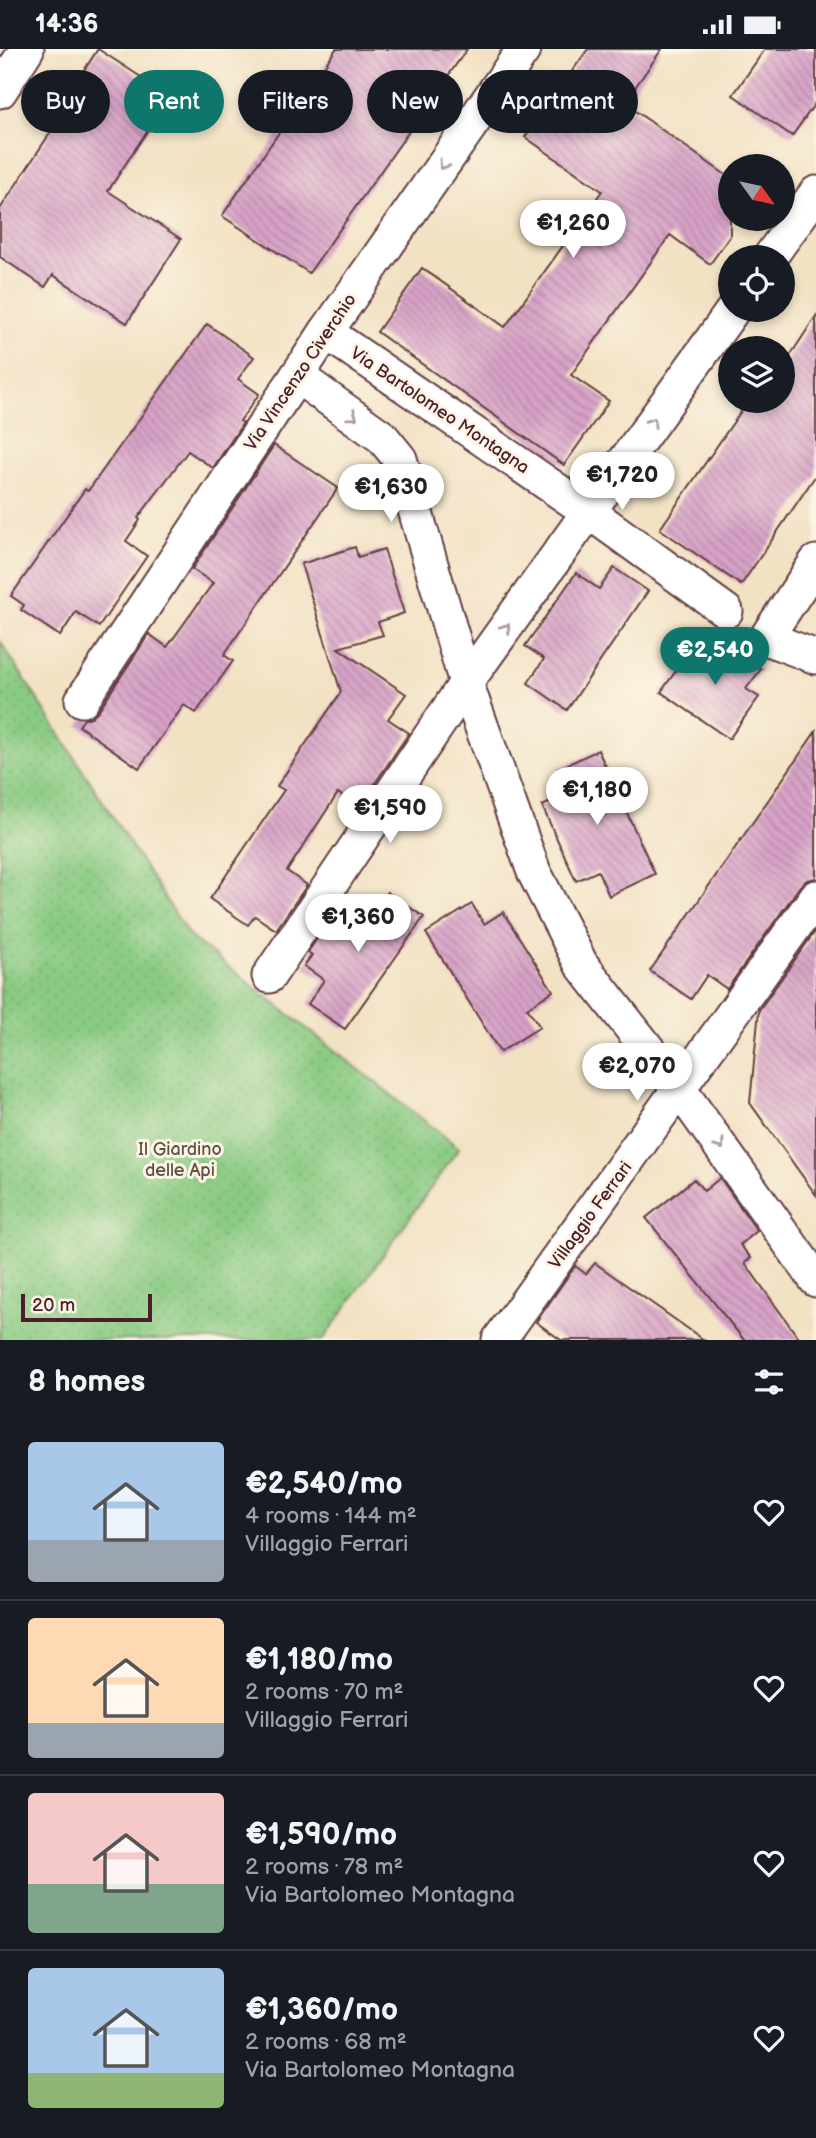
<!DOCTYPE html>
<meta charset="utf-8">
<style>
:root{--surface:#171b24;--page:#242831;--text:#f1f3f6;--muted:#9ea1a6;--line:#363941;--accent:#0f766e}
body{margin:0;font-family:"Balsamiq Sans",sans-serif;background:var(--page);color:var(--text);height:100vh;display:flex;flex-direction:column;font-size:26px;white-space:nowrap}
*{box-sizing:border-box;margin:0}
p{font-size:23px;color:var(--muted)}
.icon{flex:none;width:38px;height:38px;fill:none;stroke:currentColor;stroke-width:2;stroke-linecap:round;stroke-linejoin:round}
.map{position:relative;height:1291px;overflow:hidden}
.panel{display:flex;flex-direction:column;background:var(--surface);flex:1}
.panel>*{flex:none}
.banner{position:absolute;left:21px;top:21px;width:775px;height:63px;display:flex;gap:14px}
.needle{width:46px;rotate:123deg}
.tools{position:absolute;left:718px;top:105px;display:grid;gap:14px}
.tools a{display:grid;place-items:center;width:77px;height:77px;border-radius:50%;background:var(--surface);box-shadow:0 4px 10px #0003;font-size:35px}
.scale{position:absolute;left:21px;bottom:18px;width:131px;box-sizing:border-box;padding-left:7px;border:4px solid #4a1f2b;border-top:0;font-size:19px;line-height:24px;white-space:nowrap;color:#4a1f2b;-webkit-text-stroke:5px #fcf5e5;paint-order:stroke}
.price{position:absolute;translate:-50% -60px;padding:0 16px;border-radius:24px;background:#fff;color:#222;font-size:23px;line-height:46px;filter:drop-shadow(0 2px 4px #0008)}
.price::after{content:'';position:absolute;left:50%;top:42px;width:21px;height:16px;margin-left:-10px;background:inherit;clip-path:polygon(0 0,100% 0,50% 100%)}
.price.on{background:var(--accent);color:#fff}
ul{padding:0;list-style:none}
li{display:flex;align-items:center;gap:21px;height:175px;padding:0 28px}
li+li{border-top:2px solid var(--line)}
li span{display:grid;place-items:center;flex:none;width:196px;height:140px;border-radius:7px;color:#555}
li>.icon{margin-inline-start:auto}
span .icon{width:84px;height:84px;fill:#fffc;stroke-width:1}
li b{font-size:30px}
h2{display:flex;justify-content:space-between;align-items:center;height:84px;padding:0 28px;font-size:30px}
.pill{padding:0 24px;border-radius:32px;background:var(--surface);box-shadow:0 4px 10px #0003;font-size:24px;line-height:63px}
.pill.on{background:var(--accent);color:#fff}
.status{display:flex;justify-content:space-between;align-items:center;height:49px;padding:0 35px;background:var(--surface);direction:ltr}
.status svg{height:19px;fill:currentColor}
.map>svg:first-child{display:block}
.park{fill:url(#park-dots);stroke:#6a7557;stroke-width:2}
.building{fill:url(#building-back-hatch)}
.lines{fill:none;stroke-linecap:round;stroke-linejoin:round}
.street-casing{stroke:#633c42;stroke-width:37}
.street{stroke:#fff;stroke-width:33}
.oneway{stroke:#ae9aa0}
.labels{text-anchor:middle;stroke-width:6;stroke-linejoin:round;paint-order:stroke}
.street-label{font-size:18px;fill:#4a1f2b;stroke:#fcf5e5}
.park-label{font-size:18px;fill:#5d5345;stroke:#fcf5e5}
</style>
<div class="status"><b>14:36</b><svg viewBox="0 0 49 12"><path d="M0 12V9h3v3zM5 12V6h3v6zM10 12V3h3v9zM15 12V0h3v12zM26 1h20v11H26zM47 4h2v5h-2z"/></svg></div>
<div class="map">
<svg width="816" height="1291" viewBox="0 0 816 1291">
<defs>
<pattern id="park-dots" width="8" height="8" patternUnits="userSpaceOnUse" patternTransform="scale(1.75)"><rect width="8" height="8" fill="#8acb83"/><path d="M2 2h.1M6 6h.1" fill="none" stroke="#79ae71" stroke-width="1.8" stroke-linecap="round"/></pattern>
<pattern id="building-back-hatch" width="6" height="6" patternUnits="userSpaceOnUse" patternTransform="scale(1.75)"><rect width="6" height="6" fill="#d8a3c7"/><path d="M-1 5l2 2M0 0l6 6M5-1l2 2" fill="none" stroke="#b184a2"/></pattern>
</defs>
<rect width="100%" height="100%" fill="#fcf5e5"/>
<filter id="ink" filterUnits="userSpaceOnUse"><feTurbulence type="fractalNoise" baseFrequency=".0143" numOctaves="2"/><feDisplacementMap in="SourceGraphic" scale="14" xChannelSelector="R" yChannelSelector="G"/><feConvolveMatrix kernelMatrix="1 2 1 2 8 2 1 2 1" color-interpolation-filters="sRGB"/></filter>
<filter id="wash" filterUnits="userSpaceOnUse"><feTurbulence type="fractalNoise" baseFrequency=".00686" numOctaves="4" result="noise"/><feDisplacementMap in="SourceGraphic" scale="28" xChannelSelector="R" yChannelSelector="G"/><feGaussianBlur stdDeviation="1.57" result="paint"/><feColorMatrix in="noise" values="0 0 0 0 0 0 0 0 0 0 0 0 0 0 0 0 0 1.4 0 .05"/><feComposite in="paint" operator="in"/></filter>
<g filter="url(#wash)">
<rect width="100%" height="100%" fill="#f2e2c4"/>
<!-- park -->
<polygon class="park" points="0,592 189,887 459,1099 323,1291 0,1291"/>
<g id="blocks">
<!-- building -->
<g class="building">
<polygon points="98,0 170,47 108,142 181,190 127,274 53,226 45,238 0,208 0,160 56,75 51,72"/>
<polygon points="336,0 467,0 309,224 222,167"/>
<polygon points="588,0 662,0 624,54 730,129 730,187 710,215 670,186 571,326 609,352 564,416 377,283 422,219 505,278 602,142 525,88"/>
<polygon points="765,0 816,0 816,53 792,87 733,46"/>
<polygon points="816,267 816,426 741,536 660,480 748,352 782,352 782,319"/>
<polygon points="207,275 254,308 238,330 259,345 240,372 243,374 213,419 188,402 138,469 140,471 126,492 147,507 99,578 76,563 60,587 21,561 24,556 11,547 85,440 88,442"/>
<polygon points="274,396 338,439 224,606 233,612 196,664 184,656 139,719 79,677 84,670 91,668 98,662 149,585 167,598 213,534 192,520"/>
<polygon points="355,498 358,508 384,500 404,564 378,573 383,586 338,599 406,645 388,670 409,684 359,758 338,744 287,822 307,836 276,881 255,867 248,876 210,850 284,741 277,737 341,643 301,515"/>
<polygon points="614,519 648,542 567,661 528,634 544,610 525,597 576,524 599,540"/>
<polygon points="714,588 761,620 746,640 759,648 729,690 661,643 690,602 700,608"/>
<polygon points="816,682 816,829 807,831 800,837 727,940 707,926 691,950 650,922"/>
<polygon points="598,701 655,825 609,847 598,822 576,832 542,757 569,745 558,720"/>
<polygon points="387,843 424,868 345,980 308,955 324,931 304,917 312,906 308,903 339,857 344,861 353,848 374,862"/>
<polygon points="472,855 484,875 503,863 553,942 527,959 540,978 500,1003 426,884"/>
<polygon points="816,881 816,1146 750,1054 759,961"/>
<polygon points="720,1129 757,1182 740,1196 751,1209 745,1214 800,1291 744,1291 646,1169 694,1130 704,1142"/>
<polygon points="595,1214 704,1291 561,1291 536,1273 575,1217 586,1225"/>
</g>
</g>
</g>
<g filter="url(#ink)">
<use href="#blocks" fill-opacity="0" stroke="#633c42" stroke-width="2"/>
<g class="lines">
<defs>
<g id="street">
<polyline points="0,42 27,0"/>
<polyline points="770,208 816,144"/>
<polyline points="326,283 589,463 726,562"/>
<polyline points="297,327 382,388 400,410 466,634 534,823 581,915 680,1041 816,1231"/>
<polyline points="816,513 766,589 816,608"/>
<polyline points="82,651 326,283 524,0"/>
<polyline points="269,927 466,634 733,261"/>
<polyline points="499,1291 816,848"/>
</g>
</defs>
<!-- street casing -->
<use href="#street" class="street-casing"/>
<!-- street -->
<use href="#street" class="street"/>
</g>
<!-- one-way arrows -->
<defs><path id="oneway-chevron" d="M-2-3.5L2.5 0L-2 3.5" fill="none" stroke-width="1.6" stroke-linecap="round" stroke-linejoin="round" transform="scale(1.75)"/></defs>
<g class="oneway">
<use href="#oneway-chevron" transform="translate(443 116) rotate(125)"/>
<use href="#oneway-chevron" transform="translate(353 367) rotate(36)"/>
<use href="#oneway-chevron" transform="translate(652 373) rotate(-55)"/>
<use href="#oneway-chevron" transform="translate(506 579) rotate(-54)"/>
<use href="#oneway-chevron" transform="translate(720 1096) rotate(55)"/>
</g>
</g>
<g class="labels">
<!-- street labels -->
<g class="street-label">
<text transform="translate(300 323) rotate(-56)" y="6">Via Vincenzo Civerchio</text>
<text transform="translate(440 361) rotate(34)" y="6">Via Bartolomeo Montagna</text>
<text transform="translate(590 1166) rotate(-54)" y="6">Villaggio Ferrari</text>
</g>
<!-- park labels -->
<g class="park-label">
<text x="180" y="1106">Il Giardino<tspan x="180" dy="21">delle Api</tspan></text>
</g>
</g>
</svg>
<div class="tools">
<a><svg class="needle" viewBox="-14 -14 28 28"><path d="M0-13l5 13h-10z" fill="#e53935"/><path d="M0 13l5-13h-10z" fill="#9ea1a6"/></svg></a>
<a><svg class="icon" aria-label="locate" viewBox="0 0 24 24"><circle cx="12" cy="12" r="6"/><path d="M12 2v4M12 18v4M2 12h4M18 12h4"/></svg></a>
<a><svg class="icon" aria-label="layers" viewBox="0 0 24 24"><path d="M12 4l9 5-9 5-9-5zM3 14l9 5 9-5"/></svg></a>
</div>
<div class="scale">20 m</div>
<b class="price" style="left:573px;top:211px">€1,260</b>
<b class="price" style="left:622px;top:463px">€1,720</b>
<b class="price" style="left:391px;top:475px">€1,630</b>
<b class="price on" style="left:715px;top:638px">€2,540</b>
<b class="price" style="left:597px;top:778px">€1,180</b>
<b class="price" style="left:390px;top:796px">€1,590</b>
<b class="price" style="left:358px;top:905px">€1,360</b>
<b class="price" style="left:637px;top:1054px">€2,070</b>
<div class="banner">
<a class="pill">Buy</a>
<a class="pill on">Rent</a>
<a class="pill">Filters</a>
<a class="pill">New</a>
<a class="pill">Apartment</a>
</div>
</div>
<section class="panel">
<h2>8 homes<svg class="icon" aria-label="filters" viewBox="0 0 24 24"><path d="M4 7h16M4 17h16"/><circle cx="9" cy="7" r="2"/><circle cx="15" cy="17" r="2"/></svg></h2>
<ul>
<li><span style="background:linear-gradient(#a9c7e8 70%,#9aa5b1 0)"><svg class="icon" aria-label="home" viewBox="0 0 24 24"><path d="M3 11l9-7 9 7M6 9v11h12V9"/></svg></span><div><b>€2,540/mo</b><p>4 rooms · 144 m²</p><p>Villaggio Ferrari</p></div><svg class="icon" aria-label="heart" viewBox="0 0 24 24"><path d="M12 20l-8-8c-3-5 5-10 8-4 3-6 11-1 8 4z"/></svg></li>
<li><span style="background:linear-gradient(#ffd9b3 75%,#9aa5b1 0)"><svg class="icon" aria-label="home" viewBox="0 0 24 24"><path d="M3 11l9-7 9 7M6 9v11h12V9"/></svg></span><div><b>€1,180/mo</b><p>2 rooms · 70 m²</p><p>Villaggio Ferrari</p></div><svg class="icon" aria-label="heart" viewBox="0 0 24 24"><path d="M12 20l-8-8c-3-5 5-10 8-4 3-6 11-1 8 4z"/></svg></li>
<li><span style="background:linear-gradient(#f6c9c9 65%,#7fa58c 0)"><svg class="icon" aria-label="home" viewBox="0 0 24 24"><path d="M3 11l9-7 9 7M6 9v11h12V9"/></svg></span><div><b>€1,590/mo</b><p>2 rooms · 78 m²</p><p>Via Bartolomeo Montagna</p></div><svg class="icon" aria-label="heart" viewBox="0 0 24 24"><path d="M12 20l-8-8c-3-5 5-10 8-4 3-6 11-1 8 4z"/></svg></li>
<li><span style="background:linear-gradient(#a9c7e8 75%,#8fb573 0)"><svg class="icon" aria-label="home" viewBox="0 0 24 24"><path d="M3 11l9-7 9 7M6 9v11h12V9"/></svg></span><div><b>€1,360/mo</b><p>2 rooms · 68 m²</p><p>Via Bartolomeo Montagna</p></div><svg class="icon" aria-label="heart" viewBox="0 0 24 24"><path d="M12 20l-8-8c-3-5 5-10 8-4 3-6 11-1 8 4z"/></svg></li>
</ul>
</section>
